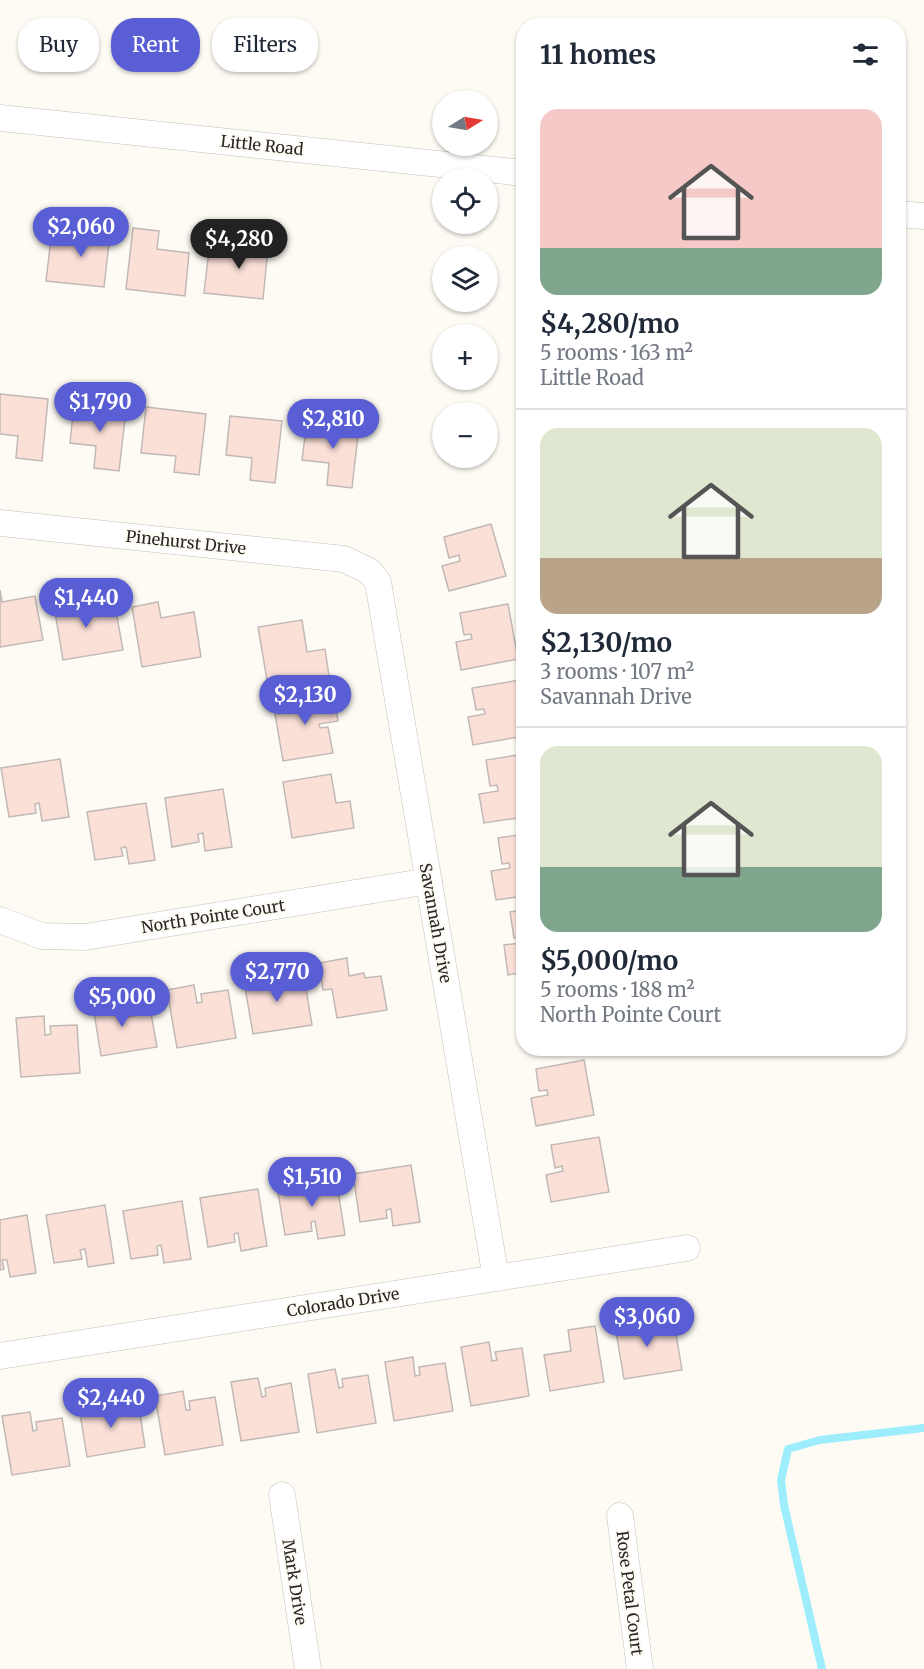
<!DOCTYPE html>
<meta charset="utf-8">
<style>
:root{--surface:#fff;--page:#f2f2f3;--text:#1f2937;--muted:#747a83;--line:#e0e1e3;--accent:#595ed5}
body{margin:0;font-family:Merriweather,serif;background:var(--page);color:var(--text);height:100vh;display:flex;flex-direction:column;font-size:22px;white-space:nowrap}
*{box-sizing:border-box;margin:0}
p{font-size:20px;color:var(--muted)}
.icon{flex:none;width:33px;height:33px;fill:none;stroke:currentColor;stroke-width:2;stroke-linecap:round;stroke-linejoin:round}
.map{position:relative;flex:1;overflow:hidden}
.details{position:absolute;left:516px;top:18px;width:390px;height:1038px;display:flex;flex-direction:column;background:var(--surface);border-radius:24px;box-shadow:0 2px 4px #0004}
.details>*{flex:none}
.top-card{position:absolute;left:18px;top:18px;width:408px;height:54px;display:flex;gap:12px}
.needle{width:39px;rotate:79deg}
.fabs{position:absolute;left:432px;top:90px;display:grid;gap:12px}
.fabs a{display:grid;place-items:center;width:66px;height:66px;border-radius:50%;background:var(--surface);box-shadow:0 2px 4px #0004;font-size:30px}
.price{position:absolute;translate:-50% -51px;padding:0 14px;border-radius:21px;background:var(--accent);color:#fff;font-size:20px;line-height:39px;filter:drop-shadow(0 2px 3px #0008)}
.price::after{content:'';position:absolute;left:50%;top:36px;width:18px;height:14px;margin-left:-9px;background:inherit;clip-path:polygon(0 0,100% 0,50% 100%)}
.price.on{background:#222;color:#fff}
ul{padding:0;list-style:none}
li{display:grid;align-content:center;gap:12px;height:318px;padding:0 24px}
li+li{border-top:2px solid var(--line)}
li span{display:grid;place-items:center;height:186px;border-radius:18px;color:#555}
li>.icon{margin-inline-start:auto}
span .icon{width:108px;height:108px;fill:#fffc;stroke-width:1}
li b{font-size:26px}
h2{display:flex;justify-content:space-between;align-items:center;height:72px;padding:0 24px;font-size:26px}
.chip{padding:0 21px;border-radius:24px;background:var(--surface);box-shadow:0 2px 4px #0004;font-size:21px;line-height:54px}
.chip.on{background:var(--accent);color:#fff}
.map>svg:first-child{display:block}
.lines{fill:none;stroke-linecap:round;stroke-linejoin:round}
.stream{stroke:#9dedfd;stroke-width:8}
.building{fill:#fbe0d8;stroke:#c2b9b6;stroke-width:1.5}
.minor-casing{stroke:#c4c1ba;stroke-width:27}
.minor{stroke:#fff;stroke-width:26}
.labels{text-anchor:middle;stroke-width:4.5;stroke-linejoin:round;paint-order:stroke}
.street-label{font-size:16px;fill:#282724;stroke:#fefbf4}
</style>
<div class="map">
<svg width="924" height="1669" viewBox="0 0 924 1669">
<rect width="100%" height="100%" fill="#fefbf4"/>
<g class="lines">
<!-- stream -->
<polyline class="stream" points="822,1669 784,1505 781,1480 788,1449 820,1440 924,1428"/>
</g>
<!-- building -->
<g class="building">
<polygon points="85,223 111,226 104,287 46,281 51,238 83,241"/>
<polygon points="133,228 159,231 157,249 189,253 185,296 126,289"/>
<polygon points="243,235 269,238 263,299 204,293 209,250 241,253"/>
<polygon points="0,394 48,399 42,461 16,458 18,436 0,434"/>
<polygon points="74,404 126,410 119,471 94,468 96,446 70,443"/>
<polygon points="146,407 206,414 199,475 174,472 176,456 141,453"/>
<polygon points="230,416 282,421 275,483 250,480 252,458 226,455"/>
<polygon points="307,421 359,426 352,488 327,485 329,463 302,460"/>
<polygon points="491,524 506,576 449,591 442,566 460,561 459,555 449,558 444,537"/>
<polygon points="0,590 2,602 35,596 43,640 0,647"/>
<polygon points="79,596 82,612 115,606 123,650 63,660 53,600"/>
<polygon points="158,602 161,618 194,612 201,657 142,667 132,607"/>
<polygon points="508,604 518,659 461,670 456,642 472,639 471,634 464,635 460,613"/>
<polygon points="302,620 307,652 325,649 329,676 268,686 258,627"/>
<polygon points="520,680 524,697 524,736 473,745 468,717 485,714 484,709 476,710 472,688"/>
<polygon points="333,692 338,721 319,724 320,728 328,727 333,753 283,761 273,702"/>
<polygon points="524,754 524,817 484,823 479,794 498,791 497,785 490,786 486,760"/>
<polygon points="60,759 69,817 42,821 39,803 35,804 36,813 9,817 1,768"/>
<polygon points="331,774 336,803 350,801 354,828 292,838 283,782"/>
<polygon points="223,789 232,847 205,851 203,833 198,834 199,842 172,847 165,798"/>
<polygon points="146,803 155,860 129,864 126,847 121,848 123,856 95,860 87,812"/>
<polygon points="524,834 524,896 496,900 491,871 510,868 509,863 502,864 498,838"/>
<polygon points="524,910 524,972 508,975 504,945 522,943 522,937 514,938 510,912"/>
<polygon points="347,958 349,976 364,973 365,978 381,976 387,1010 337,1018 332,989 323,990 319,963"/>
<polygon points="270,972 273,990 278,989 277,981 304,977 312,1025 253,1034 243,976"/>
<polygon points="194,985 197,1003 202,1002 201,994 228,990 236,1038 177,1048 167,990"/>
<polygon points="120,996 123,1018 151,1013 157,1047 101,1056 92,1000"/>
<polygon points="44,1016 45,1035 51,1034 50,1026 77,1025 80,1073 21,1077 16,1018"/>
<polygon points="584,1060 594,1115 536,1126 531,1098 548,1095 547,1090 539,1091 536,1069"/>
<polygon points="599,1137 609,1192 551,1202 546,1175 563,1171 562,1166 555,1168 551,1145"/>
<polygon points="411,1165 420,1222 393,1226 391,1209 386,1210 387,1218 360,1222 353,1174"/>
<polygon points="336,1177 345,1235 318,1239 315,1221 311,1222 312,1231 285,1235 277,1186"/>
<polygon points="258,1189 267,1246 241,1251 238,1233 234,1234 235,1242 208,1247 200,1198"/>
<polygon points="182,1201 191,1259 164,1263 161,1245 157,1246 158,1255 131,1259 123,1211"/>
<polygon points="105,1205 114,1263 88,1267 85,1249 80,1250 82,1259 54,1263 46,1215"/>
<polygon points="27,1215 36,1273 10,1277 7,1260 2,1260 4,1269 0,1270 0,1220"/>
<polygon points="641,1316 645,1335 649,1334 648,1326 674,1322 682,1370 624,1379 614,1320"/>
<polygon points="595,1326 604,1382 550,1391 544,1355 571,1351 568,1330"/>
<polygon points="489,1342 492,1361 497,1360 495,1352 522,1348 529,1396 471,1406 461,1347"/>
<polygon points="413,1357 415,1376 420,1375 419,1367 445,1363 453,1411 394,1421 385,1362"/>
<polygon points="335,1369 339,1388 343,1387 342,1379 368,1375 376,1423 317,1433 308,1374"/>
<polygon points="258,1378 262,1397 266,1396 265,1388 291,1383 299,1432 241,1441 231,1382"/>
<polygon points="183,1391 186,1410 190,1410 189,1401 215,1397 223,1445 165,1455 155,1396"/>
<polygon points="107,1402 107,1407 123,1404 123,1410 139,1407 145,1447 87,1457 79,1407"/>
<polygon points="30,1412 33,1431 37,1430 36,1422 62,1418 70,1466 12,1475 2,1416"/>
</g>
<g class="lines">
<defs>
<g id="minor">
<polyline points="0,118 524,173"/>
<polyline points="898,214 924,216"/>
<polyline points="0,523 344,559 369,571 378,582 496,1278"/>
<polyline points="0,920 42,936 85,937 429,881"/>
<polyline points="0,1356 687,1248"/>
<polyline points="282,1495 308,1669"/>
<polyline points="620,1516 640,1669"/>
</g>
</defs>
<!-- minor casing -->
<use href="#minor" class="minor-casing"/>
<!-- minor -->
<use href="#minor" class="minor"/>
</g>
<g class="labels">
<!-- street labels -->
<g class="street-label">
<text transform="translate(262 145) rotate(6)" y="6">Little Road</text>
<text transform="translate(186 542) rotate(6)" y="6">Pinehurst Drive</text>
<text transform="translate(213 916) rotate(-9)" y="6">North Pointe Court</text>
<text transform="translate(436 923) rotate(80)" y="6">Savannah Drive</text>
<text transform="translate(343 1302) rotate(-9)" y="6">Colorado Drive</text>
<text transform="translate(295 1582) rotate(81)" y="6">Mark Drive</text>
<text transform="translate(630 1593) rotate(83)" y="6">Rose Petal Court</text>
</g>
</g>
</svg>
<div class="fabs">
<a><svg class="needle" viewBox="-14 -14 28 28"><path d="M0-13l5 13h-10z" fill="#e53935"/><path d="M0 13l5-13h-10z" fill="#747a83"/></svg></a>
<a><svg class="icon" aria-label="locate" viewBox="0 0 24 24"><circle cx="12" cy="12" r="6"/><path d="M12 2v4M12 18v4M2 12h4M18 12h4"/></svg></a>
<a><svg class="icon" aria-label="layers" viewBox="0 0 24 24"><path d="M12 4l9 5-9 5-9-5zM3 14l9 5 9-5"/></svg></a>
<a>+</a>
<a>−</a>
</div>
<b class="price" style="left:81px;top:258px">$2,060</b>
<b class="price on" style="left:239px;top:270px">$4,280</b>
<b class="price" style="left:100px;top:433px">$1,790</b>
<b class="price" style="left:333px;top:450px">$2,810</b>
<b class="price" style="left:86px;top:629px">$1,440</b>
<b class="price" style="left:305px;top:726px">$2,130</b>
<b class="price" style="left:277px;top:1003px">$2,770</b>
<b class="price" style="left:122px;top:1028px">$5,000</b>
<b class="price" style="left:312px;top:1208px">$1,510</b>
<b class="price" style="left:647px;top:1348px">$3,060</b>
<b class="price" style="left:111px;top:1429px">$2,440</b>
<div class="top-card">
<a class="chip">Buy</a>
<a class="chip on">Rent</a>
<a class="chip">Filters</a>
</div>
<section class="details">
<h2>11 homes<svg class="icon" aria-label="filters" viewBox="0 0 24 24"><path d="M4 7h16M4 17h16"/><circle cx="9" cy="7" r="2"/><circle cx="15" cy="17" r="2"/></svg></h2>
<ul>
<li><span style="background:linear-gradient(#f6c9c9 75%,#7fa58c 0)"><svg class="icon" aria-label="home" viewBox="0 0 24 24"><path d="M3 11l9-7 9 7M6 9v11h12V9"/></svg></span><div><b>$4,280/mo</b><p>5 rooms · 163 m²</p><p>Little Road</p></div></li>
<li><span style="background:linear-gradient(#dfe7d0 70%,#b9a48a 0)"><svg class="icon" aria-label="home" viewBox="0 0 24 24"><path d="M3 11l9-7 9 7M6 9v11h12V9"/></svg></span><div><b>$2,130/mo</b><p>3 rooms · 107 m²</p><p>Savannah Drive</p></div></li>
<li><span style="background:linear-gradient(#dfe7d0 65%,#7fa58c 0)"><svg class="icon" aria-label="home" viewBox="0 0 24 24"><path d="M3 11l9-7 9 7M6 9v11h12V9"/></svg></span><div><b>$5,000/mo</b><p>5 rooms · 188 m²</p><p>North Pointe Court</p></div></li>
</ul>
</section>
</div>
